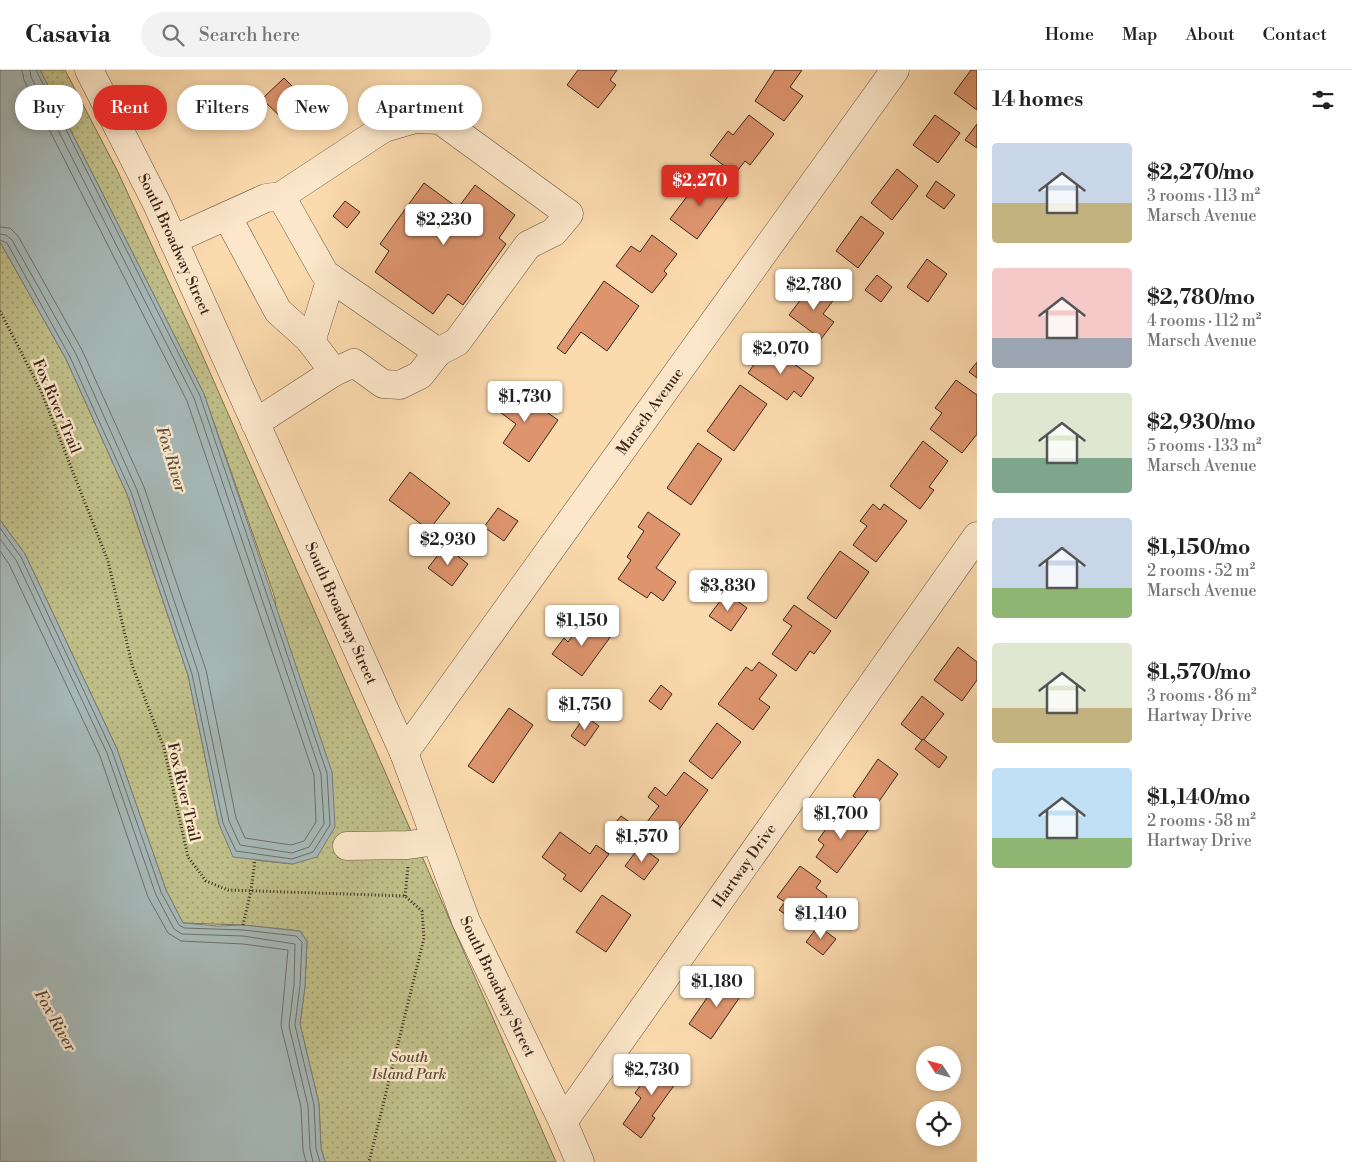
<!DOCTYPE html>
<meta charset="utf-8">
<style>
:root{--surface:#fff;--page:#f2f2f2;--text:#222;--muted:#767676;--line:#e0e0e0;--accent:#d93025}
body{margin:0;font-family:"Libre Bodoni",serif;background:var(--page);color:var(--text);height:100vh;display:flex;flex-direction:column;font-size:19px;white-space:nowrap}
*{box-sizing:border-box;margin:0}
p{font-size:16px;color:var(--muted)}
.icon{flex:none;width:28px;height:28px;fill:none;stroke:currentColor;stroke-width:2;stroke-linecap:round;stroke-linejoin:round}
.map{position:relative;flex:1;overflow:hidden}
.details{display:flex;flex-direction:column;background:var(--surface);width:375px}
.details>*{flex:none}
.banner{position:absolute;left:15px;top:15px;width:475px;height:45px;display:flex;gap:10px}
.needle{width:32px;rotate:306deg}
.controls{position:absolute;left:916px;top:976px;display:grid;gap:10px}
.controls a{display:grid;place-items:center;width:45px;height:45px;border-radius:50%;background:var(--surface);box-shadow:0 2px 8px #0003;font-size:25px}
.price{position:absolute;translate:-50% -42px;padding:0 11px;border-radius:5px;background:#fff;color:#222;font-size:16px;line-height:32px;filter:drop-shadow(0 1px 2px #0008)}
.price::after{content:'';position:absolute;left:50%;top:30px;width:15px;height:11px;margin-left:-8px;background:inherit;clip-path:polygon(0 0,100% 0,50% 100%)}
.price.selected{background:var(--accent);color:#fff}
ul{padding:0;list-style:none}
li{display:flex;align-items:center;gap:15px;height:125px;padding:0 15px}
li span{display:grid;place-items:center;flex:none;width:140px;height:100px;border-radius:5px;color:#555}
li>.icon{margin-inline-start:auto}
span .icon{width:60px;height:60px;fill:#fffc;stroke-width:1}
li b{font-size:21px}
h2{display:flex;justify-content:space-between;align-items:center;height:60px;padding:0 15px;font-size:21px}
.chip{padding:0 18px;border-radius:22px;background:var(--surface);box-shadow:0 2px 8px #0003;font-size:18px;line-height:45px}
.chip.selected{background:var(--accent);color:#fff}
header{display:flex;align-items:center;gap:30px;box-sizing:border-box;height:70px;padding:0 25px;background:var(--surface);border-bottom:1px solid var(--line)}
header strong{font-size:24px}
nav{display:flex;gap:28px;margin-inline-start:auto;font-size:18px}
.search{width:350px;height:45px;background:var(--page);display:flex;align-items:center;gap:12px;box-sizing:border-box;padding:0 18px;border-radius:28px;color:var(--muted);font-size:19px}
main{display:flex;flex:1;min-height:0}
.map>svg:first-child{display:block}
.park{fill:url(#park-dots);stroke:#7e7252}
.water{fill:#a5b7b6;stroke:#7b7c78}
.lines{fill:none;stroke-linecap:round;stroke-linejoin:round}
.shore{stroke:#706e68;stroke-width:1}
.building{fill:#de956e;stroke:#3b241a}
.minor-casing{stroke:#6b523f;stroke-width:29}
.path{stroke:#3b241a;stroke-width:3;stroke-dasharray:1 2.5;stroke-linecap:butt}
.minor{stroke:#fce7ca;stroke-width:28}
.labels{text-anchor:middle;stroke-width:5;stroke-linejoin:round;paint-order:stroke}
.street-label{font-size:15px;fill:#3b241a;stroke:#fce7ca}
.park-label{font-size:15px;font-style:italic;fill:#5c4b36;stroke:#fce7ca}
.water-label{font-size:16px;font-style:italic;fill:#564941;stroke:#fce7ca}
</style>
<header>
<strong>Casavia</strong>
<div class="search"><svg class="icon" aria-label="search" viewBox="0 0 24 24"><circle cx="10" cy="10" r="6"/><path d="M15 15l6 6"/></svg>Search here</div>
<nav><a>Home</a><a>Map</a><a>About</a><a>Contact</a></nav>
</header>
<main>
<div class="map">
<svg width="977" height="1092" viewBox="0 0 977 1092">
<defs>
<pattern id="park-dots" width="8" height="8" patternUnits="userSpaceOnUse" patternTransform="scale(1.25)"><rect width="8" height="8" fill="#c0bf89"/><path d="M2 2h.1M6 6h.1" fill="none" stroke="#9d9b6f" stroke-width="1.8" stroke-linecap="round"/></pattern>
</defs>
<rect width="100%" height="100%" fill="#fbdaae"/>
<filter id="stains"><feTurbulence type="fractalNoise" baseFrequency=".004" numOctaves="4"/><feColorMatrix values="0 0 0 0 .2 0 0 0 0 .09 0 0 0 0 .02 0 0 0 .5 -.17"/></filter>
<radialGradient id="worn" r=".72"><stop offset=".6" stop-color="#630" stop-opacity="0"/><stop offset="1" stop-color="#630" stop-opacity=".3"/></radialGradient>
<!-- park -->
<polygon class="park" points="40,0 65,0 117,100 201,282 556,1092 325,1092 321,1078 319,1034 300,954 305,916 307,871 300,861 243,855 183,853 166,820 117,679 25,484 0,450 0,172 66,289 127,424 188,605 219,754 255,790 293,794 275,528 204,324"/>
<!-- water -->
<g class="water">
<polygon points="0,0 40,0 204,324 332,702 335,757 317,787 293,794 233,787 219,754 188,605 127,424 66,289 0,172"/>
<polygon points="0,450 25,484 117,679 166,820 183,853 218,856 243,855 300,861 307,871 305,916 300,954 319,1034 321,1078 325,1092 0,1092"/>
</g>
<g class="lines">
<!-- shore -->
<g class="shore">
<polyline points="0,157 10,158 18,166 82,280 144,417 206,600 236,748 245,768 291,775 304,771 316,752 314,705 187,331 24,10 22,0"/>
<polyline points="0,164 6,165 12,170 76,284 137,420 198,602 229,751 240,775 292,783 309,777 324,754 321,704 194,328 31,7 30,0"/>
<polyline points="0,170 7,173 70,287 131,422 192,604 223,753 236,781 292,789 313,782 330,755 327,703 200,326 36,0"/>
<polyline points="0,458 21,487 112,681 161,822 179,855 184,858 243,860 296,866 302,872 300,915 295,955 314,1035 316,1079 320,1092"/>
<polyline points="0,469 16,490 107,683 156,825 174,859 182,864 243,866 295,874 294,915 289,956 308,1036 310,1079 313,1092"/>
<polyline points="0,481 9,494 100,686 148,827 168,863 181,871 243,874 288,880 281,956 301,1037 303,1080 306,1092"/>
</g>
</g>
<!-- building -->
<g class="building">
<polygon points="578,0 617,0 610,10 616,15 598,38 567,15"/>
<polygon points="775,0 802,0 790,17 803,26 784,51 755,31"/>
<polygon points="971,0 977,0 977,40 954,23"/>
<polygon points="284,8 308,32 287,53 262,29"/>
<polygon points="749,45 774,64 750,95 745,91 735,104 710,85 728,61 733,65"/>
<polygon points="935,45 960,63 938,93 913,75"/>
<polygon points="977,54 977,78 965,70"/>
<polygon points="897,99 918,116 892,150 871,133"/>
<polygon points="703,105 729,125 697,169 670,149"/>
<polygon points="936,111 955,125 944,139 926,126"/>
<polygon points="424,113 458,138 475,115 515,145 499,168 506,174 463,235 448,224 433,244 375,202 389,181 380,174"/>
<polygon points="345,131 360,142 347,158 333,146"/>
<polygon points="861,146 884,163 858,198 836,181"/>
<polygon points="652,165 677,184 664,201 667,204 652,223 616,196 631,176 640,182"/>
<polygon points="927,189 947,204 928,232 907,217"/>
<polygon points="877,205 892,217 881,232 865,220"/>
<polygon points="604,211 639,236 607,281 581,262 565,284 557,278"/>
<polygon points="814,212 835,228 823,244 834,252 821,269 789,245"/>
<polygon points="765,279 781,290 784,287 814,308 801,327 794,321 787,330 748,303"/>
<polygon points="977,292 977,308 969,302"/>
<polygon points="956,310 977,325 977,364 962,383 930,359 942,343 935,338"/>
<polygon points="508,315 558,350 529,392 503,373 516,354 493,337"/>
<polygon points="740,315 767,334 734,381 707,361"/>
<polygon points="923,371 948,391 929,417 934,420 920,439 890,416"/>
<polygon points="698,373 722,389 691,435 667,418"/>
<polygon points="410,402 450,433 429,460 389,430"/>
<polygon points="873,434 880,440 884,434 907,451 876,492 853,475 867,456 860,451"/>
<polygon points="498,438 518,451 504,471 484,457"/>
<polygon points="648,442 680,464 656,498 676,512 663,531 651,522 647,528 618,509 631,490 627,487 644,461 638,457"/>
<polygon points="445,476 468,494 452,516 428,498"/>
<polygon points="840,481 869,502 836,549 807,528"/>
<polygon points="726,523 747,538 731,561 709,546"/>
<polygon points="794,535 831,561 814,584 810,581 796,601 772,584 792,556 783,550"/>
<polygon points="587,547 611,566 582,606 552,584 564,568 568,572"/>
<polygon points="958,577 977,592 977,610 962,631 934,610"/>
<polygon points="759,592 777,605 759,629 770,637 753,660 718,634 746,597 752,601"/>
<polygon points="661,615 672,624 661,640 649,631"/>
<polygon points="922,626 944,644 923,671 901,654"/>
<polygon points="509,638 533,655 493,713 468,696"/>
<polygon points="585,646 599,656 585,676 571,666"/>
<polygon points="717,653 741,672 712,709 689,691"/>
<polygon points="923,669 947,687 939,698 915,679"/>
<polygon points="878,689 898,704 873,740 853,726"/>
<polygon points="684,702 708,720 671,770 647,752 659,736 648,727 655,717 666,726"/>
<polygon points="841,738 869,759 837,803 816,787 824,775 818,770"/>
<polygon points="621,746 638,758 624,777 606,764"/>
<polygon points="560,762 590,784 596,775 609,784 581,822 563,809 566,805 542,787"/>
<polygon points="640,776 659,790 644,810 625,796"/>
<polygon points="800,796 821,811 816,818 827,826 814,844 805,837 795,851 779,840 785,832 777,827"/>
<polygon points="602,825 631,845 606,882 576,862"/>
<polygon points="818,856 836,869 823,885 806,872"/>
<polygon points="722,906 744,921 711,969 689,954"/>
<polygon points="661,987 683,1003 652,1046 655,1048 641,1068 623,1054 641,1028 635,1023"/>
</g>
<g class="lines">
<defs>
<g id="minor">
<path id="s1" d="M89,0L157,134L404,683L466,851L563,1052L580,1092"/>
<polyline points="281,126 325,204 438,282"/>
<polyline points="227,146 278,241 309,269 334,302"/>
<polyline points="173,170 266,128 281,126 384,58 415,49 440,50 569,144 554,162 528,175 457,272 438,282 420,305 400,315 383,314 354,293 334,302 255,353"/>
<polyline points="311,272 331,208"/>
<path id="s2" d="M404,683L895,0"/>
<polyline points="347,776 408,775 436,771"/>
<path id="s3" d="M563,1052L977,466"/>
</g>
</defs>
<!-- minor casing -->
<use href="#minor" class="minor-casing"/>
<!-- path -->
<g class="path">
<polyline points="0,241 41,321 108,491 132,595 164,678 188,787 206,811 228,820 405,826 422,841 424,868 369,1092"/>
<polyline points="405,826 408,797"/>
<polyline points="243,855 251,821 255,790"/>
</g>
<!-- minor -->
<use href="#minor" class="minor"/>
</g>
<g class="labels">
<!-- street labels -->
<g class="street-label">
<text dy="5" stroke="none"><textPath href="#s1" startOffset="194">South Broadway Street</textPath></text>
<text transform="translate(57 336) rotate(67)" y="5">Fox River Trail</text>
<text dy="5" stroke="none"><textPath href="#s2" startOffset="421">Marsch Avenue</textPath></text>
<text dy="5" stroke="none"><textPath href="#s1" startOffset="599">South Broadway Street</textPath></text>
<text transform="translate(184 722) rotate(77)" y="5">Fox River Trail</text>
<text dy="5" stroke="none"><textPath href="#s3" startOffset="314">Hartway Drive</textPath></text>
<text dy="5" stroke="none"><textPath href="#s1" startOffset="1004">South Broadway Street</textPath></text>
</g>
<!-- park labels -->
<g class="park-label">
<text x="409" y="992">South<tspan x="409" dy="17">Island Park</tspan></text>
</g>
<!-- water labels -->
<g class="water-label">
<text transform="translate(172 389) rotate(73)" y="6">Fox River</text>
<text transform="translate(56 950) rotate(61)" y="6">Fox River</text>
</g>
</g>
<rect width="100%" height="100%" filter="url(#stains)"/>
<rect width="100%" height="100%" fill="url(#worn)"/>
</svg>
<div class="controls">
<a><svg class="needle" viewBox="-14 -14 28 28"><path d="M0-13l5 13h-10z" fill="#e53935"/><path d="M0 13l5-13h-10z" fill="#767676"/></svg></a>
<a><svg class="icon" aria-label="locate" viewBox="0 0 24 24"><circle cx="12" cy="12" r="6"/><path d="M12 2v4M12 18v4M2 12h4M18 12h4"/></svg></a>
</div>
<b class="price selected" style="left:700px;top:137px">$2,270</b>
<b class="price" style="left:444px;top:176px">$2,230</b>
<b class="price" style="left:814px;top:241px">$2,780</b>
<b class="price" style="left:781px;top:305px">$2,070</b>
<b class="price" style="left:525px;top:353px">$1,730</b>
<b class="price" style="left:448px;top:496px">$2,930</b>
<b class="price" style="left:728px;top:542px">$3,830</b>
<b class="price" style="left:582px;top:577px">$1,150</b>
<b class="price" style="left:585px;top:661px">$1,750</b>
<b class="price" style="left:841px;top:770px">$1,700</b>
<b class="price" style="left:642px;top:793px">$1,570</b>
<b class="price" style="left:821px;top:870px">$1,140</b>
<b class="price" style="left:717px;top:938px">$1,180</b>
<b class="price" style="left:652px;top:1026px">$2,730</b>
<div class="banner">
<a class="chip">Buy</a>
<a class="chip selected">Rent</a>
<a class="chip">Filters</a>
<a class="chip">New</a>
<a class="chip">Apartment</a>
</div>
</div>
<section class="details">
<h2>14 homes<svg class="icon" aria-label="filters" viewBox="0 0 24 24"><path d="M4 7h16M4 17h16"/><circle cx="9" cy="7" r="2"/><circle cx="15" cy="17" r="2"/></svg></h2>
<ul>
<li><span style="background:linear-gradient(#c9d6e8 60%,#c2b280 0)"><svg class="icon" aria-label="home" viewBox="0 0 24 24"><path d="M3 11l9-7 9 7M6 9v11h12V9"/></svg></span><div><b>$2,270/mo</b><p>3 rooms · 113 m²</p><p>Marsch Avenue</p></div></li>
<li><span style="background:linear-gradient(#f6c9c9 70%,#9aa5b1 0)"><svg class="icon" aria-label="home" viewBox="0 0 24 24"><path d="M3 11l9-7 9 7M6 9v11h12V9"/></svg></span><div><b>$2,780/mo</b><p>4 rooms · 112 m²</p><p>Marsch Avenue</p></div></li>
<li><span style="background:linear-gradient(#dfe7d0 65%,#7fa58c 0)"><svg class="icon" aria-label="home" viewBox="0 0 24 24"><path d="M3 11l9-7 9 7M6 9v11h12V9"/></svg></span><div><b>$2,930/mo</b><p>5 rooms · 133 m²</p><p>Marsch Avenue</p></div></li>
<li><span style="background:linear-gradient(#c9d6e8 70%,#8fb573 0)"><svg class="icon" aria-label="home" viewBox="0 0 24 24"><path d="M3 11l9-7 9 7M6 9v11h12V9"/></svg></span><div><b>$1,150/mo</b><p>2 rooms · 52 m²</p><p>Marsch Avenue</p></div></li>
<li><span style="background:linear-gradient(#dfe7d0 65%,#c2b280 0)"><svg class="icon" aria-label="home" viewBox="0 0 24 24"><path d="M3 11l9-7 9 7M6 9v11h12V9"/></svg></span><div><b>$1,570/mo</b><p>3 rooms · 86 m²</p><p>Hartway Drive</p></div></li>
<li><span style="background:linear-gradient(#bfe0f5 70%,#8fb573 0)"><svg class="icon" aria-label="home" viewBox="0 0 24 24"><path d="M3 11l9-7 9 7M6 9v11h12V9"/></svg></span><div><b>$1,140/mo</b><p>2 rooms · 58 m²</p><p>Hartway Drive</p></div></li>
</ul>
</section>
</main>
